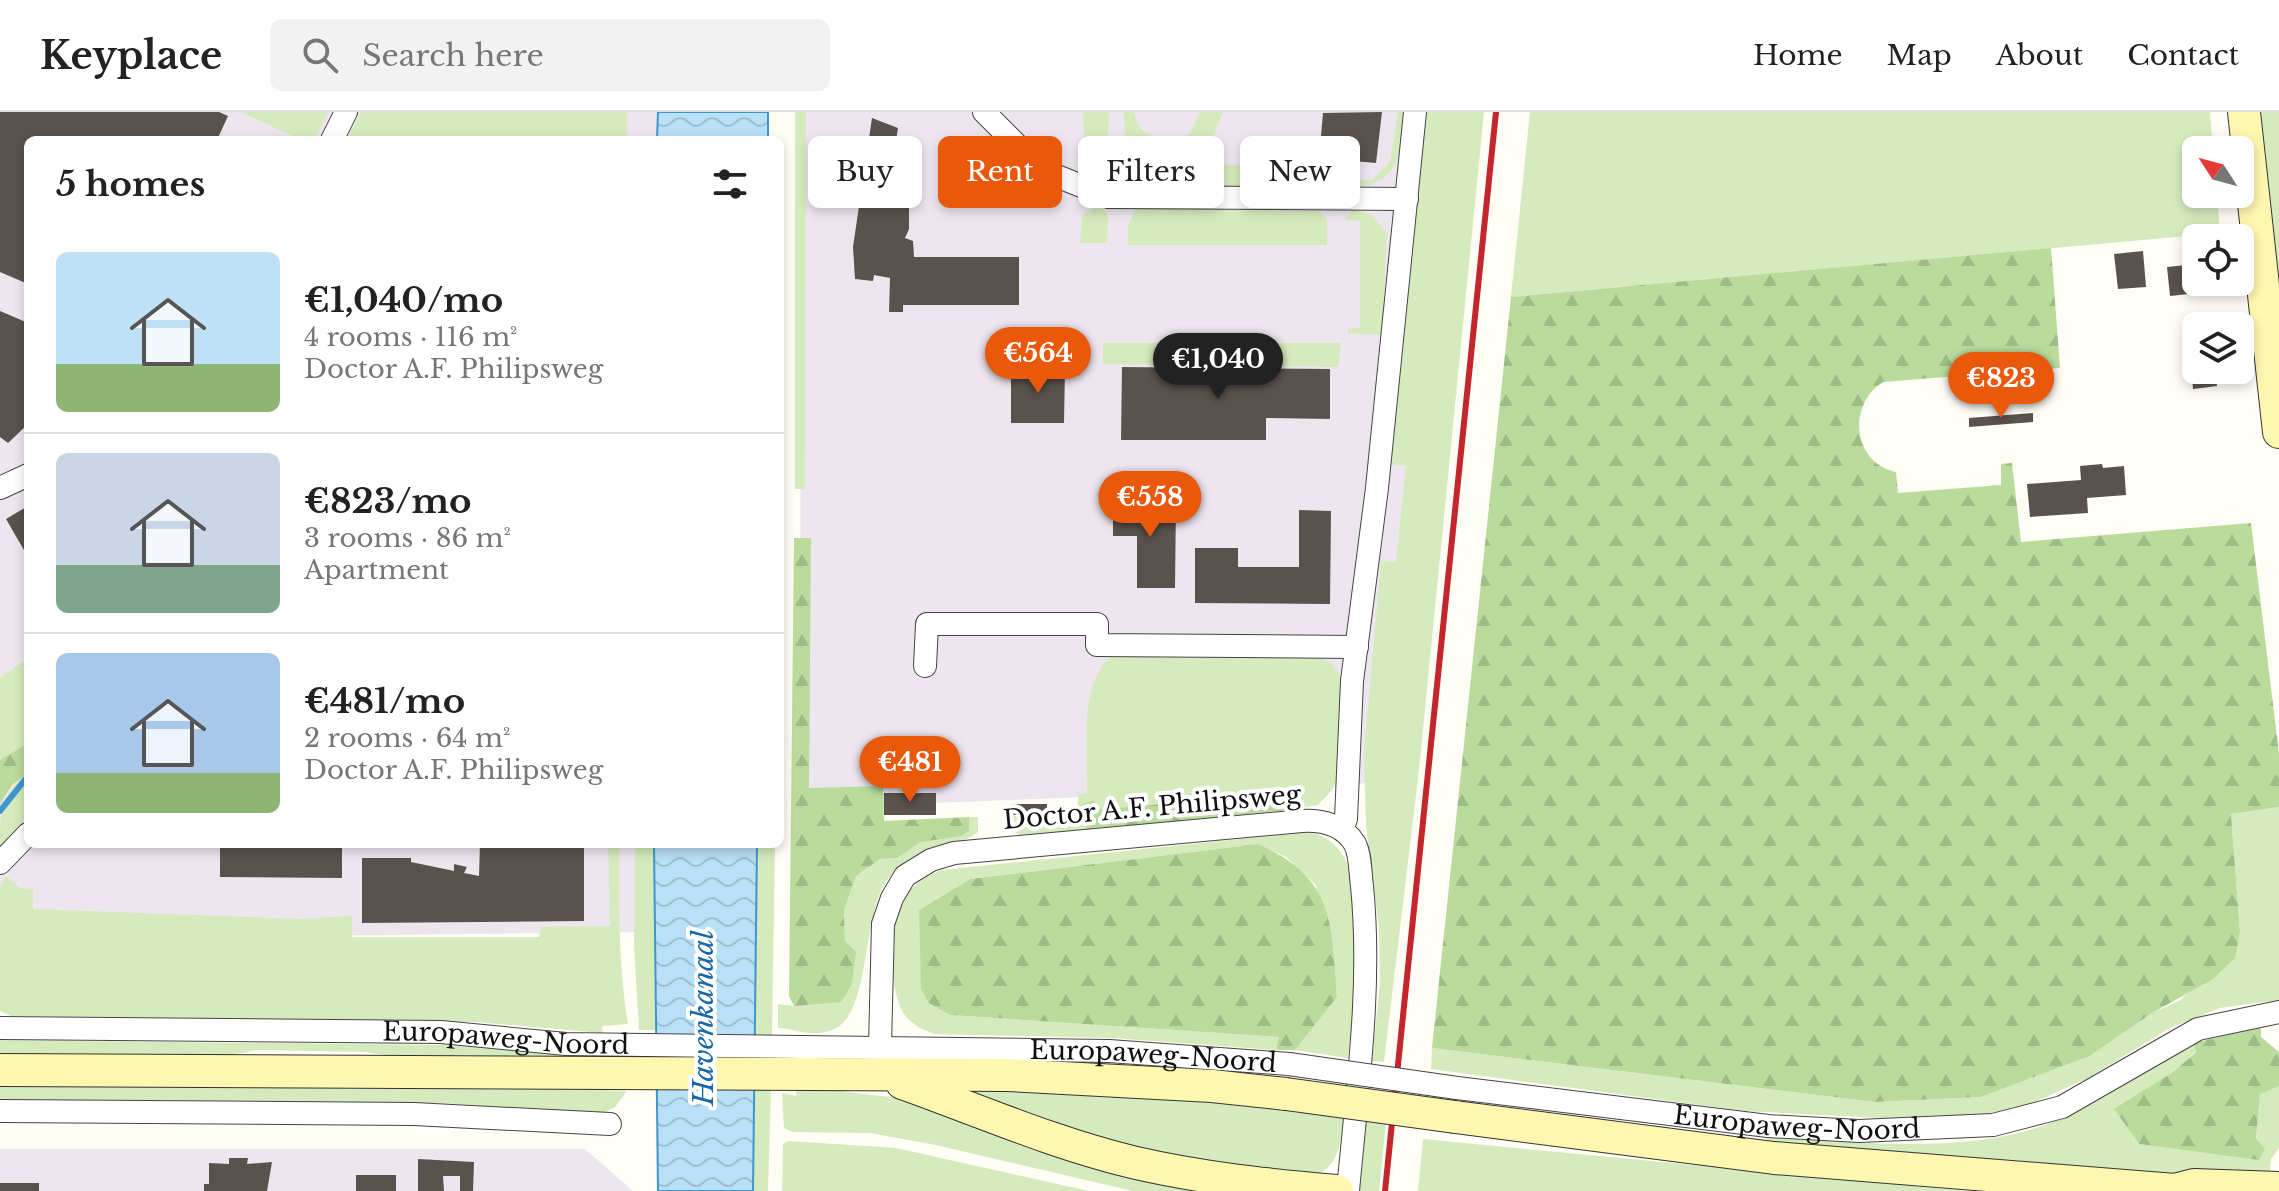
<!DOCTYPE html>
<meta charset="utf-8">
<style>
:root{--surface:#fff;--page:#f2f2f2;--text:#222;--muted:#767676;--line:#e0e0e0;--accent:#ea580c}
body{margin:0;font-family:"Libre Baskerville",serif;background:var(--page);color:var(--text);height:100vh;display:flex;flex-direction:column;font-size:30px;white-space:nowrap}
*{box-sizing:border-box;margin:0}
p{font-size:26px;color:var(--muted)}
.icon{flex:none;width:44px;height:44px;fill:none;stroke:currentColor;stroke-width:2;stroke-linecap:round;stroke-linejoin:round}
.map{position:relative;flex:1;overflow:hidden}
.panel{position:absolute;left:24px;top:24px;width:760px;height:712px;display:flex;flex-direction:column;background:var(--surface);border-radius:12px;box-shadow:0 4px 12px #0003}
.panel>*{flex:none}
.guide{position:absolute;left:808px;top:24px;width:760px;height:72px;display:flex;gap:16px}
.needle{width:52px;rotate:306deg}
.fabs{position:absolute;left:2182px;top:24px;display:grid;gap:16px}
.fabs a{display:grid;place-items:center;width:72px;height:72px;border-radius:12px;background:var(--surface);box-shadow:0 4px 12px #0003;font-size:40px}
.price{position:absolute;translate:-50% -68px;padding:0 18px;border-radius:28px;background:var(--accent);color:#fff;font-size:26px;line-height:52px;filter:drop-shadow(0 2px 4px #0008)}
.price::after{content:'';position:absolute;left:50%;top:48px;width:24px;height:18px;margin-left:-12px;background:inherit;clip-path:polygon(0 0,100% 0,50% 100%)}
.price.on{background:#222;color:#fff}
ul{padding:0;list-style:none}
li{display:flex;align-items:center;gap:24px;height:200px;padding:0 32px}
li+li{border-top:2px solid var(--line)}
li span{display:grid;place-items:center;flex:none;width:224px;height:160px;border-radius:12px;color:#555}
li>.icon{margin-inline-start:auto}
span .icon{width:96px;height:96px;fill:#fffc;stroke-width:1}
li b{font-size:34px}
h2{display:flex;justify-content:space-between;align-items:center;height:96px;padding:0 32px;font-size:34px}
.chip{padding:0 28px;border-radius:12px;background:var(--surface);box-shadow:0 4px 12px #0003;font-size:28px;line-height:72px}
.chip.on{background:var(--accent);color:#fff}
header{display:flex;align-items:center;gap:48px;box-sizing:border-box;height:112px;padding:0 40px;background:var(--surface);border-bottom:2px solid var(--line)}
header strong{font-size:38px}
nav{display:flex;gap:44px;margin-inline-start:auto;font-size:28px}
.search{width:560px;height:72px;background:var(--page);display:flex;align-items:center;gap:20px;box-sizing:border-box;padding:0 28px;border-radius:12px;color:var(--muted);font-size:30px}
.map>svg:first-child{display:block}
.industrial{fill:#eee6ef}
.grass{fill:#d5ebbd}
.forest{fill:url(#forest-firs)}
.water{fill:url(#water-waves);stroke:#3f96cf;stroke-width:2}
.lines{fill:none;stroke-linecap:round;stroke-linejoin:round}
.stream{stroke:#3f96cf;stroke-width:6}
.building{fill:#5a524d}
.street-casing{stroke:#444;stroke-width:24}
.secondary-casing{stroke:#333;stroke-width:34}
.street{stroke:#fff;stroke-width:22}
.secondary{stroke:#fff6b0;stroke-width:32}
.rail{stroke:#c4262e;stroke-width:6}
.street-bridge-casing{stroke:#444;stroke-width:24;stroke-linecap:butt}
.secondary-bridge-casing{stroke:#333;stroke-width:34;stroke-linecap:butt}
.street-bridge{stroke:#fff;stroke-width:22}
.secondary-bridge{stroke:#fff6b0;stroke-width:32}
.labels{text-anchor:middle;stroke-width:8;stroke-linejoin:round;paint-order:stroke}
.street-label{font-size:26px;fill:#111;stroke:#fff}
.water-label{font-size:28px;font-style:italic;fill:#1768a6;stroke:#fff}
</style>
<header>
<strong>Keyplace</strong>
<div class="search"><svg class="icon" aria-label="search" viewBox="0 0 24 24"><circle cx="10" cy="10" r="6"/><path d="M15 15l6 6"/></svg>Search here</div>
<nav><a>Home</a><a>Map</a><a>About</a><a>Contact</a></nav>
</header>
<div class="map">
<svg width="2279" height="1079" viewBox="0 0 2279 1079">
<defs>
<pattern id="forest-firs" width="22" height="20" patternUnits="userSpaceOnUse" patternTransform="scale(2)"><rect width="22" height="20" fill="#b9dc9c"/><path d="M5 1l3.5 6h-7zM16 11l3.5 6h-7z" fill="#9ebc85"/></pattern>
<pattern id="water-waves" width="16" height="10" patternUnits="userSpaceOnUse" patternTransform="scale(2)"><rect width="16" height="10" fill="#b9e0f7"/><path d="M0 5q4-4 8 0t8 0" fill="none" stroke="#9ebfd3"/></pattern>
</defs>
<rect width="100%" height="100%" fill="#fffdf5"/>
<!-- industrial -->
<g class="industrial">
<polygon points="0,0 658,0 657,28 28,28 28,732 654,732 655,820 109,826 0,795"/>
<polygon points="801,0 1482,0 1412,665 1327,676 800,696"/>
<polygon points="0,1037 585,1037 633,1079 0,1079"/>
</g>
<!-- grass -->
<g class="grass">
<polygon points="241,0 328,0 314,28 301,28"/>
<polygon points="361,0 627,0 627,28 346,28"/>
<polygon points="795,0 806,0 805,377 795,377"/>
<path d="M1083,0H1109L1107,52L1289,54L1287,68H1372L1390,50L1398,0H1404C1401,36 1402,68 1360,75L1113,73L1096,70L1085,60Z"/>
<path d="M1124,0H1134C1138,26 1167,36 1189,23L1200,0H1223L1209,34L1203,38H1135L1125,24Z"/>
<polygon points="1427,0 1484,0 1419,658 1384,950 1372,949 1380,870 1379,816 1366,713 1364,639 1381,449 1396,450 1406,354 1391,352"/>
<polygon points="1530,0 2210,0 2213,38 2196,38 2196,82 2217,82 2220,121 1511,185"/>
<polygon points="2259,0 2279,0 2279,174"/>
<polygon points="1097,94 1102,95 1108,104 1107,131 1080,131 1082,104"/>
<polygon points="1142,96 1319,99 1327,107 1327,133 1128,133 1128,113 1135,99"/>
<polygon points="1354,96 1371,103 1387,121 1382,223 1348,222 1348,217 1360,216 1360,109 1345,108"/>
<polygon points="1103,231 1341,231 1338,255 1103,252"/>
<path d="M1112,543L1322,546L1332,552L1341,566L1339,660L1332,678L1318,693L1288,698L1287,684L1099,697L1092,688L1077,694L1079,682L1087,681C1088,637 1077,575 1112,543Z"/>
<polygon points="28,546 28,631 0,648 0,566"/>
<path d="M28,661V706L0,734C0,698 0,684 28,661Z"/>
<polygon points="2279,695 2279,888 2220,896 2168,917 2088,966 2017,998 1975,1005 1878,1006 1745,999 1431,957 1432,936 1875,990 1981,985 2090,944 2152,901 2181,888 2240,819 2231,702"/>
<polygon points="1080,701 1087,718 1020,723 1012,719 1013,704"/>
<path d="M969,705H978V720C948,742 917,728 888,767C860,803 873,908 829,919C808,925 797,917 778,916V892L794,894L845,829L844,798L856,764L880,747L897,746L921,730L969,719Z"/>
<path d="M1309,720C1326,723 1338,733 1346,749C1365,789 1353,901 1348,946L1295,938L1337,885L1316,773L1286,745L1258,732L970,767L919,798L950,903L1280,925L1276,938L1112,926L934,922C923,918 911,912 904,902C890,881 886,814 899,793C909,775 923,766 941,758Z"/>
<path d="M608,732H619C619,793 618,852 628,912L602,914L603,921L477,910L66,905L11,904L0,899V774L6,764L20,776L33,777V797L301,807L352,804V825H539L541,815L610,814Z"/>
<polygon points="635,732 654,732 656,918 639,918 634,833"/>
<polygon points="757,732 775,732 772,923 754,923"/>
<polygon points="0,928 443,933 596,943 596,950 425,949 365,940 258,938 203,948 0,945"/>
<path d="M2194,931L2196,939L2173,960L2115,998L2139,1032L2259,1047L2256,1027L2260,981L2279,974V1036L2271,1047L2269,1065L1994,1054L1766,1033L1767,1026C1853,1029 1963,1043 2045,1013C2091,995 2150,956 2194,931Z"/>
<polygon points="0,970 461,972 627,979 615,995 600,1003 444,991 0,989"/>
<polygon points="797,974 907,987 1247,1079 1133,1079 936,1033 870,1021 792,1020 784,1016 782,981 796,984"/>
<polygon points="754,975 771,975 768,1079 753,1079"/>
<path d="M940,975L1161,983L1344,1006C1340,1032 1340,1052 1315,1064L1155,1047Z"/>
<polygon points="1364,1007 1386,1010 1379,1079 1359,1079"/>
<polygon points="1423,1027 1964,1079 1418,1079"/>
<polygon points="788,1029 896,1036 1089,1079 782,1079 783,1032"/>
</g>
<!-- forest -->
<g class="forest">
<path d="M2051,136L2060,256L1883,270C1847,292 1852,351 1896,360L1898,381L2001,373V352L2012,351L2021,430L2251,411L2279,642V695L2231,702L2240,819L2235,846L2213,867L2152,901L2090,944L1981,985L1875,990L1432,936L1511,185Z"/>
<polygon points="794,426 811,426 809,676 883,674 884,709 969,705 969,719 961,724 921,730 897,746 880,747 856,764 844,798 845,829 856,840 852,872 841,890 794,894 789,884"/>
<polygon points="28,631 28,661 12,673 0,692 0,648"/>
<polygon points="1287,683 1288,698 1087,718 1077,694 1093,688 1099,697"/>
<path d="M1258,732C1335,766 1331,810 1337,885L1295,938H1276L1279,925L950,903L929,891L921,877L919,798L970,767Z"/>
<polygon points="2261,915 2261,925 2279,940 2279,974 2260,982 2256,1027 2265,1037 2259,1048 2139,1032 2114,997 2173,960 2196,940 2194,931"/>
</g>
<!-- water -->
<g class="water">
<polygon points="658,0 768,0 768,28 657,28"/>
<polygon points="654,732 757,732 753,1079 658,1079"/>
</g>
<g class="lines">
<!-- stream -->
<polyline class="stream" points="0,699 28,664"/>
</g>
<!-- building -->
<g class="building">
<polygon points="0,0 219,0 228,4 217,28 28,28 28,172 0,160"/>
<polygon points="1382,0 1376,51 1319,46 1323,1"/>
<polygon points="872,6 898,16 896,29 909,35 909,117 905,126 913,129 914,145 1019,145 1019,193 903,193 903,200 889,200 890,166 874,163 873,169 855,167 853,135"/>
<polygon points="2143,139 2146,175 2118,177 2114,142"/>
<polygon points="2196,152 2196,170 2209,170 2207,180 2170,184 2167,155"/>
<polygon points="0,199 28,211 28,312 8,331 0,325"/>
<polygon points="2196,236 2196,258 2215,258 2217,274 2193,277 2191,255 2185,255 2183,237"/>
<polygon points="1011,255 1065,255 1064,311 1011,311"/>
<polygon points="1122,255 1330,257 1330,307 1266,306 1266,328 1121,328"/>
<polygon points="2033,301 2033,310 1969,315 1969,306"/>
<polygon points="2102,352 2103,356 2124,354 2126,383 2087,386 2088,401 2030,405 2027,372 2081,368 2080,354"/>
<polygon points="1113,389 1176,389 1175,476 1137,476 1137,424 1113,424"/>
<polygon points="28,394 28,445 6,407"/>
<polygon points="1299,398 1331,399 1330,492 1195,491 1195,436 1238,436 1238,455 1299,455"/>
<rect x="884" y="681" width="52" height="22"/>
<rect x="1012" y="692" width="35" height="11"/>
<polygon points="220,732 342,732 342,766 220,765"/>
<polygon points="480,732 584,732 584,809 362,811 362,746 411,746 411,750 454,759 454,752 467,755 464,761 479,764"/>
<polygon points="229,1046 248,1046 247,1052 272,1050 267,1079 204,1079 204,1072 209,1072 209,1051 229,1052"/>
<polygon points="418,1047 474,1050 473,1079 460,1079 460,1064 443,1064 444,1079 418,1079"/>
<rect x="356" y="1063" width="40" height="16"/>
<rect x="0" y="1071" width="39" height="8"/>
</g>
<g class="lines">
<defs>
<g id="street">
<polyline points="984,0 1032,48 1049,61 1109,85 1407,87"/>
<polyline points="332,28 346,0"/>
<polyline points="0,376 28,363"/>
<polyline points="925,554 927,512 1097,512 1097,533 1357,535"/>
<polyline points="1342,718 1346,707 1352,569 1377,376 1415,0"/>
<polyline points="0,751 28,722"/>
<path id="s1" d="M0,916L441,920L566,932L1109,939L1289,952"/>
<path d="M880,934L883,812L892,786L905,764L931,748L954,741L1302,709C1322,708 1344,713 1355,732C1361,744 1360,761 1362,774C1372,875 1357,978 1348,1079"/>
<path id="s2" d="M1457,976L1768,1014L1859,1019L1993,1013L2062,995L2198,917L2279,900"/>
<polyline points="0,999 414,1002 610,1012"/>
</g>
<g id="secondary">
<polyline points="2244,0 2279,320"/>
<polyline points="0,958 1007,963 1212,974 1286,982"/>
<path d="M902,971C978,998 1053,1031 1132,1050C1200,1066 1269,1073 1337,1079"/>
<polyline points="1455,1005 1774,1046 2175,1078 2194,1073 2279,1076"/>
</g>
</defs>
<!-- street casing -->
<use href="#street" class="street-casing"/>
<!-- secondary casing -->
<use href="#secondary" class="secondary-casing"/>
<!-- street -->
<use href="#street" class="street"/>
<!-- secondary -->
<use href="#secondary" class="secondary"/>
<!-- rail -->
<polyline class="rail" points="1385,1079 1496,0"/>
<defs>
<polyline id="street-bridge" points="1289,952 1457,976"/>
<polyline id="secondary-bridge" points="1286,982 1455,1005"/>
</defs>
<!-- street-bridge casing -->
<use href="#street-bridge" class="street-bridge-casing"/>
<!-- secondary-bridge casing -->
<use href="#secondary-bridge" class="secondary-bridge-casing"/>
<!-- street-bridge -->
<use href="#street-bridge" class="street-bridge"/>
<!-- secondary-bridge -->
<use href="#secondary-bridge" class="secondary-bridge"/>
</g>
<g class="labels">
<!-- street labels -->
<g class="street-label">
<text transform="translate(1152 695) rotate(-5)" y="9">Doctor A.F. Philipsweg</text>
<text dy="9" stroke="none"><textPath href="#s1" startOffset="506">Europaweg-Noord</textPath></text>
<text dy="9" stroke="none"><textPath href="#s1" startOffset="1154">Europaweg-Noord</textPath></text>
<text dy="9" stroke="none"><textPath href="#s2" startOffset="342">Europaweg-Noord</textPath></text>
</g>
<!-- water labels -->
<g class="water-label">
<text transform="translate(703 906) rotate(-90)" y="10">Havenkanaal</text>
</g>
</g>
</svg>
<div class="fabs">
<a><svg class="needle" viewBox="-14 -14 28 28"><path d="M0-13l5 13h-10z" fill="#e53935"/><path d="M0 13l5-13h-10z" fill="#767676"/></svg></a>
<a><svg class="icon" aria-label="locate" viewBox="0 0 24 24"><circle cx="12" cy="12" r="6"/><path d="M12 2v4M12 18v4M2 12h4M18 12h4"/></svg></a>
<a><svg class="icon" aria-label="layers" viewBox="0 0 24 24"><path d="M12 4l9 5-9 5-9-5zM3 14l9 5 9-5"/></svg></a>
</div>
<b class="price" style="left:1038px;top:283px">€564</b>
<b class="price on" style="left:1218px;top:289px">€1,040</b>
<b class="price" style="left:2001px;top:308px">€823</b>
<b class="price" style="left:1150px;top:427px">€558</b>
<b class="price" style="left:910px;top:692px">€481</b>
<div class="guide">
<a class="chip">Buy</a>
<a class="chip on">Rent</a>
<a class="chip">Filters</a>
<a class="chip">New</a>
</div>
<section class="panel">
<h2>5 homes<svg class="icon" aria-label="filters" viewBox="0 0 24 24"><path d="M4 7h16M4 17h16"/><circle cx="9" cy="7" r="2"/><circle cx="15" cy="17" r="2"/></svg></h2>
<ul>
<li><span style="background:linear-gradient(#bfe0f5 70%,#8fb573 0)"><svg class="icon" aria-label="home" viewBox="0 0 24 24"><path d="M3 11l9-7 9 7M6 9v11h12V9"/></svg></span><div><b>€1,040/mo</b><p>4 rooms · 116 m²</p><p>Doctor A.F. Philipsweg</p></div></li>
<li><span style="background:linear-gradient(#c9d6e8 70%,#7fa58c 0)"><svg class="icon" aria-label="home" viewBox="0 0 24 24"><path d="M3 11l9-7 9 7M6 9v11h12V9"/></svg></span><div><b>€823/mo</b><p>3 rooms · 86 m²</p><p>Apartment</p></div></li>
<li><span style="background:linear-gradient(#a9c7e8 75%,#8fb573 0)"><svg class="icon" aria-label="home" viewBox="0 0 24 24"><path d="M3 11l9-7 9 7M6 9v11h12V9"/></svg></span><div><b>€481/mo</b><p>2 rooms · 64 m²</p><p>Doctor A.F. Philipsweg</p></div></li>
</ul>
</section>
</div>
